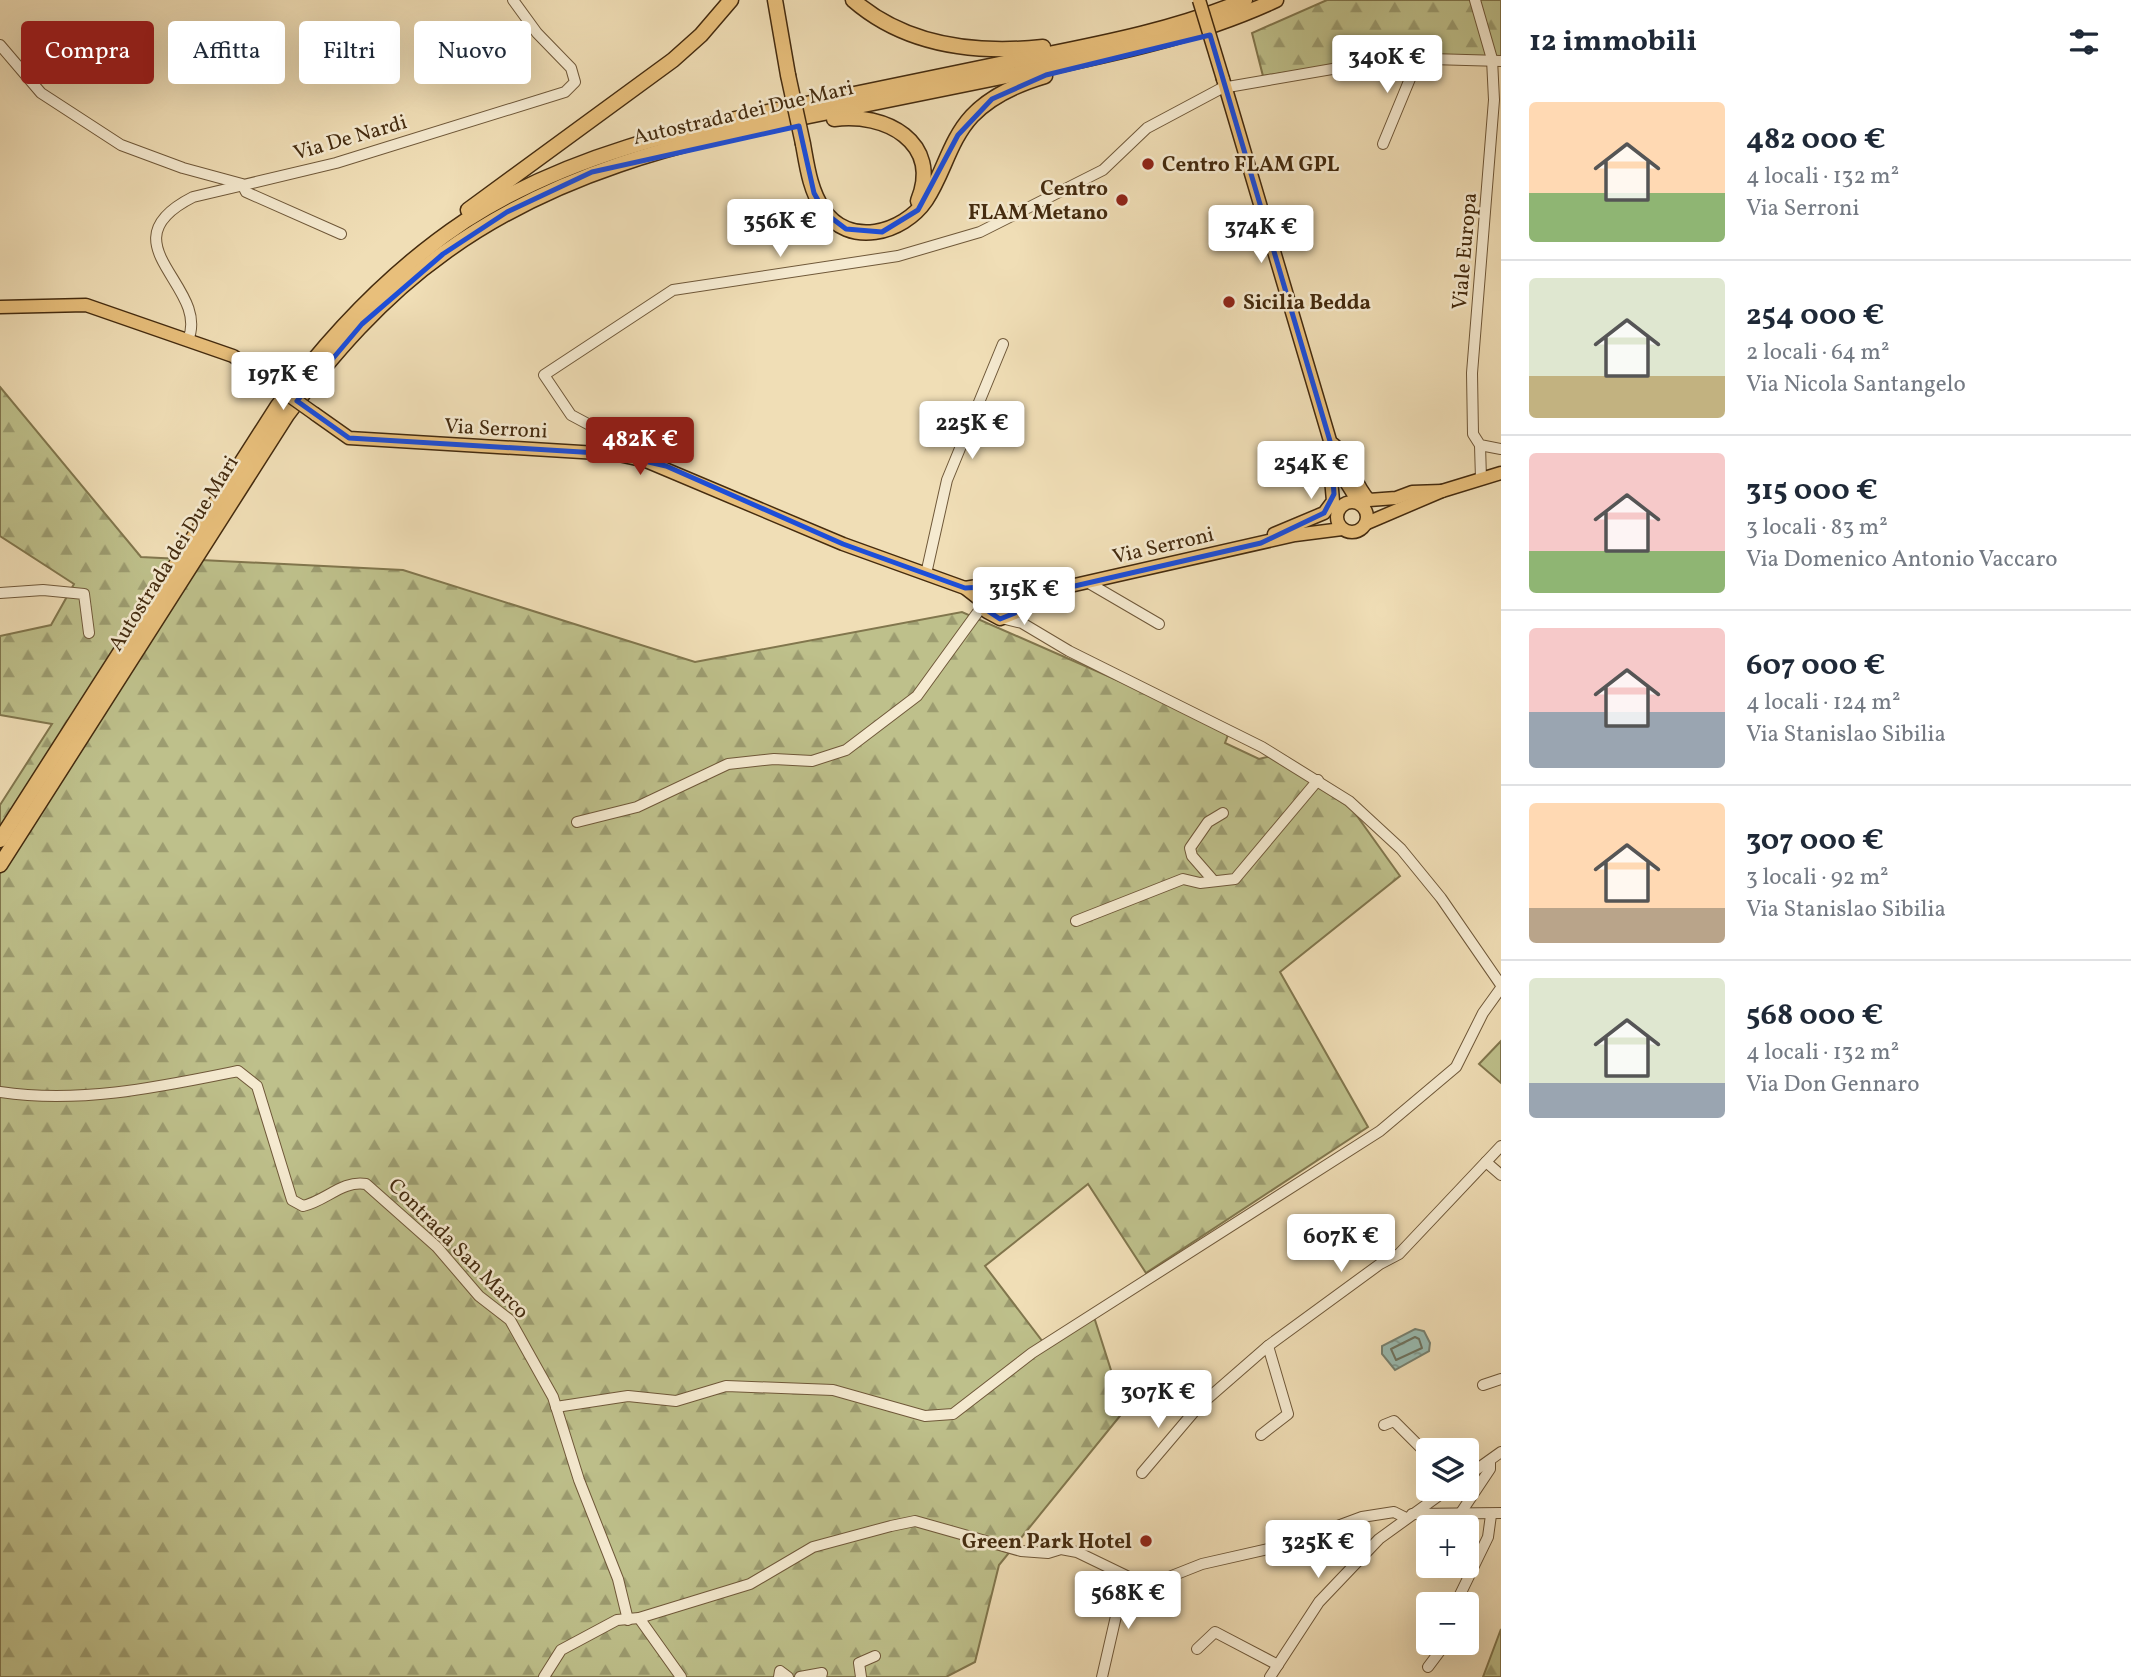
<!DOCTYPE html>
<html lang="it">
<meta charset="utf-8">
<style>
:root{--surface:#fff;--page:#f6f6f7;--text:#1f2937;--muted:#747a83;--line:#e0e1e3;--accent:#8f2418}
body{margin:0;font-family:Vollkorn,serif;background:var(--page);color:var(--text);height:100vh;display:flex;flex-direction:column;font-size:26px;white-space:nowrap}
*{box-sizing:border-box;margin:0}
p{font-size:23px;color:var(--muted)}
.icon{flex:none;width:38px;height:38px;fill:none;stroke:currentColor;stroke-width:2;stroke-linecap:round;stroke-linejoin:round}
.map{position:relative;flex:1;overflow:hidden}
.details{display:flex;flex-direction:column;background:var(--surface);width:630px}
.details>*{flex:none}
.guide{position:absolute;left:21px;top:21px;width:665px;height:63px;display:flex;gap:14px}
.fabs{position:absolute;left:1416px;top:1438px;display:grid;gap:14px}
.fabs a{display:grid;place-items:center;width:63px;height:63px;border-radius:7px;background:var(--surface);box-shadow:0 7px 28px #0002;font-size:35px}
.price{position:absolute;translate:-50% -60px;padding:0 16px;border-radius:7px;background:#fff;color:#222;font-size:23px;line-height:46px;filter:drop-shadow(0 2px 4px #0008)}
.price::after{content:'';position:absolute;left:50%;top:42px;width:21px;height:16px;margin-left:-10px;background:inherit;clip-path:polygon(0 0,100% 0,50% 100%)}
.price.on{background:var(--accent);color:#fff}
ul{padding:0;list-style:none}
li{display:flex;align-items:center;gap:21px;height:175px;padding:0 28px}
li+li{border-top:2px solid var(--line)}
li span{display:grid;place-items:center;flex:none;width:196px;height:140px;border-radius:7px;color:#555}
li>.icon{margin-inline-start:auto}
span .icon{width:84px;height:84px;fill:#fffc;stroke-width:1}
li b{font-size:30px}
h2{display:flex;justify-content:space-between;align-items:center;height:84px;padding:0 28px;font-size:30px}
.pill{padding:0 24px;border-radius:7px;background:var(--surface);box-shadow:0 7px 28px #0002;font-size:24px;line-height:63px}
.pill.on{background:var(--accent);color:#fff}
main{display:flex;flex:1;min-height:0}
.map>svg:first-child{display:block}
.green{fill:#bec08b;stroke:#81764d;stroke-width:2}
.forest{fill:url(#forest-firs);stroke:#81764d;stroke-width:2}
.water{fill:url(#water-ripples);stroke:#788271;stroke-width:2}
.lines{fill:none;stroke-linecap:round;stroke-linejoin:round}
.shore{stroke:#6f7460;stroke-width:2}
.minor-casing{stroke:#6f5839;stroke-width:12}
.major-casing{stroke:#442b0f;stroke-width:15}
.highway-casing{stroke:#442b0f;stroke-width:17}
.minor{stroke:#f5ead0;stroke-width:10}
.major{stroke:#e8bf7b;stroke-width:12}
.highway{stroke:#e8bf7b;stroke-width:14}
.major-bridge-casing{stroke:#442b0f;stroke-width:15;stroke-linecap:butt}
.highway-bridge-casing{stroke:#442b0f;stroke-width:17;stroke-linecap:butt}
.major-bridge{stroke:#e8bf7b;stroke-width:12}
.highway-bridge{stroke:#e8bf7b;stroke-width:14}
.marked{fill:none;stroke:#1d4ed8;stroke-width:5;stroke-linejoin:round}
.poi-dot{fill:#8f2418;stroke:#f5ead0;stroke-width:2.5}
.labels{text-anchor:middle;stroke-width:5;stroke-linejoin:round;paint-order:stroke}
.street-label{font-size:21px;fill:#442b0f;stroke:#f5ead0}
.poi-label{font-size:21px;font-weight:bold;fill:#442b0f;stroke:#f5ead0;text-anchor:start}
</style>
<main>
<div class="map">
<svg width="1501" height="1677" viewBox="0 0 1501 1677">
<defs>
<pattern id="forest-firs" width="22" height="20" patternUnits="userSpaceOnUse" patternTransform="scale(1.75)"><rect width="22" height="20" fill="#bec08b"/><path d="M5 1l3.5 6h-7zM16 11l3.5 6h-7z" fill="#9c9c70"/></pattern>
<pattern id="water-ripples" width="26" height="14" patternUnits="userSpaceOnUse" patternTransform="scale(1.75)"><rect width="26" height="14" fill="#9abcb2"/><path d="M2 4q2-2 4 0t4 0M15 11q2-2 4 0t4 0" fill="none" stroke="#7f998f"/></pattern>
</defs>
<rect width="100%" height="100%" fill="#f0deb6"/>
<filter id="stains"><feTurbulence type="fractalNoise" baseFrequency=".00286" numOctaves="4"/><feColorMatrix values="0 0 0 0 .2 0 0 0 0 .09 0 0 0 0 .02 0 0 0 .5 -.17"/></filter>
<radialGradient id="worn" r=".72"><stop offset=".6" stop-color="#630" stop-opacity="0"/><stop offset="1" stop-color="#630" stop-opacity=".3"/></radialGradient>
<!-- green -->
<polygon class="green" points="1501,1041 1501,1083 1479,1064"/>
<!-- forest -->
<g class="forest">
<polygon points="1327,0 1501,0 1501,57 1404,54 1263,76 1252,33"/>
<polygon points="0,387 141,557 403,570 695,662 962,612 1151,695 1228,735 1225,743 1259,759 1271,756 1352,809 1400,876 1280,972 1368,1127 1146,1273 1088,1184 985,1266 1043,1342 1094,1317 1124,1411 999,1565 975,1662 946,1677 0,1677 0,805 52,724 0,715 0,636 51,625 74,584 0,536"/>
<polygon points="1501,1629 1501,1677 1483,1677"/>
</g>
<!-- water -->
<polygon class="water" points="1415,1329 1424,1331 1430,1343 1429,1351 1395,1370 1382,1354 1382,1346"/>
<g class="lines">
<!-- shore -->
<polygon class="shore" points="1415,1337 1419,1339 1422,1348 1396,1360 1391,1349"/>
<defs>
<g id="minor">
<polyline points="1475,0 1492,59 1494,100 1472,373 1473,434 1480,445 1501,449"/>
<polyline points="0,45 41,93 121,145 183,168 242,184 246,192 341,234"/>
<polyline points="1383,144 1419,57"/>
<path d="M188,340C211,286 102,243 193,197L336,163L565,92L575,82L571,68L537,33L513,0"/>
<polyline points="1480,445 1481,479"/>
<polyline points="657,461 571,415 544,375 673,290 898,256 980,232 1103,170 1147,128 1222,88 1396,58 1501,61"/>
<polyline points="926,574 947,480 1003,344"/>
<polyline points="1087,582 1159,624"/>
<polyline points="0,593 43,590 84,594 89,633"/>
<polyline points="1005,619 1022,623 1069,651 1262,747 1349,801 1401,849 1441,898 1501,985"/>
<polyline points="577,822 637,807 728,764 774,759 812,761 846,750 917,696 983,605"/>
<polyline points="1212,879 1192,856 1190,848 1208,822 1223,813"/>
<polyline points="1076,921 1183,879 1200,883 1235,879 1318,780"/>
<path d="M0,1092C80,1104 159,1087 238,1071L257,1086L292,1200L303,1206C326,1201 342,1180 366,1184L437,1247L479,1296L510,1320L553,1397L579,1480L618,1579L628,1620"/>
<polyline points="1486,1162 1501,1175"/>
<polyline points="1483,1385 1501,1379"/>
<polyline points="556,1407 628,1396 676,1401 726,1386 833,1390 925,1416 953,1414 1032,1353 1380,1131 1456,1067 1483,1013 1501,988"/>
<polyline points="1384,1425 1394,1421 1428,1455"/>
<polyline points="1261,1435 1288,1414 1268,1346 1380,1264 1399,1254 1501,1146"/>
<polyline points="1142,1473 1198,1407 1268,1346"/>
<polyline points="1466,1477 1501,1452"/>
<polyline points="1412,1514 1501,1513"/>
<polyline points="1460,1514 1490,1469 1490,1462"/>
<polyline points="1455,1605 1488,1537 1491,1515"/>
<polyline points="639,1618 681,1677"/>
<polyline points="1197,1649 1215,1632 1278,1665"/>
<polyline points="1428,1667 1446,1643"/>
<polyline points="544,1677 561,1650 617,1620 639,1618 750,1584 813,1547 891,1526 915,1521 1021,1551 1048,1553 1061,1549 1077,1552 1139,1582 1164,1579 1202,1564 1286,1545 1362,1517 1394,1512 1406,1518"/>
<polyline points="779,1677 780,1671 788,1677"/>
<polyline points="800,1677 822,1673 821,1677"/>
<polyline points="861,1677 859,1663 875,1656"/>
<polyline points="1102,1677 1125,1577"/>
<polyline points="1270,1677 1319,1602 1379,1539 1448,1489"/>
</g>
<g id="major">
<polyline points="1223,79 1339,471 1359,503"/>
<polyline points="0,307 86,305 233,356 270,382"/>
<polyline points="315,414 349,438 614,454 646,461 843,544 965,588 983,602"/>
<path d="M1333,444C1350,457 1353,483 1369,500L1396,498L1412,492L1442,491"/>
<circle cx="1352" cy="517" r="15"/>
<polyline points="1367,523 1442,491 1501,473"/>
<polyline points="1274,534 1324,513 1333,501 1329,456"/>
<polyline points="965,588 1001,582 1012,585 1020,599 1015,613 1000,619 987,612 983,596 990,586"/>
<polyline points="1020,603 1070,586 1295,535 1342,529"/>
</g>
<g id="highway">
<polyline points="775,0 788,75"/>
<path d="M853,0C906,46 976,54 1043,47"/>
<path d="M834,119C885,112 942,142 918,201"/>
<path d="M803,144C807,166 810,190 823,209C848,248 903,234 926,200C944,173 949,141 972,116C992,95 1018,84 1045,76"/>
<polyline points="468,210 673,60 701,35 731,0"/>
<path d="M0,840L277,407C330,335 390,271 465,221C567,155 684,129 801,105C871,90 940,76 1009,62C1088,46 1170,32 1245,0"/>
<path d="M0,865L287,415C332,355 382,297 444,253C554,173 679,143 809,116C879,102 950,87 1021,73C1108,55 1194,38 1276,0"/>
</g>
</defs>
<!-- minor casing -->
<use href="#minor" class="minor-casing"/>
<!-- major casing -->
<use href="#major" class="major-casing"/>
<!-- highway casing -->
<use href="#highway" class="highway-casing"/>
<!-- minor -->
<use href="#minor" class="minor"/>
<!-- major -->
<use href="#major" class="major"/>
<!-- highway -->
<use href="#highway" class="highway"/>
<defs>
<g id="major-bridge">
<polyline points="1199,0 1223,79"/>
<polyline points="270,382 315,414"/>
</g>
<polyline id="highway-bridge" points="788,75 803,144"/>
</defs>
<!-- major-bridge casing -->
<use href="#major-bridge" class="major-bridge-casing"/>
<!-- highway-bridge casing -->
<use href="#highway-bridge" class="highway-bridge-casing"/>
<!-- major-bridge -->
<use href="#major-bridge" class="major-bridge"/>
<!-- highway-bridge -->
<use href="#highway-bridge" class="highway-bridge"/>
</g>
<!-- marked area -->
<path class="marked" d="M1210,35L1330,441L1334,494L1324,513L1261,543L1040,594L1023,591L1015,613L1000,619L985,609L984,587L965,588L843,544L666,466L614,454L349,438L297,401L362,324L443,254L507,212L592,172L799,126L814,193L825,213L846,229L882,232L918,210L958,135L992,99L1046,75Z"/>
<!-- markers -->
<g class="poi-dot">
<circle cx="1148" cy="164" r="7"/>
<circle cx="1122" cy="200" r="7"/>
<circle cx="1229" cy="302" r="7"/>
<circle cx="1146" cy="1541" r="7"/>
</g>
<g class="labels">
<!-- street labels -->
<g class="street-label">
<text transform="translate(743 112) rotate(-13)" y="7">Autostrada dei Due Mari</text>
<text transform="translate(350 137) rotate(-16)" y="7">Via De Nardi</text>
<text transform="translate(1464 251) rotate(-85)" y="7">Viale Europa</text>
<text transform="translate(496 428) rotate(3)" y="7">Via Serroni</text>
<text transform="translate(1163 545) rotate(-13)" y="7">Via Serroni</text>
<text transform="translate(173 553) rotate(-58)" y="7">Autostrada dei Due Mari</text>
<text transform="translate(459 1248) rotate(45)" y="7">Contrada San Marco</text>
</g>
<!-- poi labels -->
<g class="poi-label">
<text x="1162" y="171">Centro FLAM GPL</text>
<text x="1108" y="195" text-anchor="end">Centro<tspan x="1108" dy="24">FLAM Metano</tspan></text>
<text x="1243" y="309">Sicilia Bedda</text>
<text x="1132" y="1548" text-anchor="end">Green Park Hotel</text>
</g>
</g>
<rect width="100%" height="100%" filter="url(#stains)"/>
<rect width="100%" height="100%" fill="url(#worn)"/>
</svg>
<div class="fabs">
<a><svg class="icon" aria-label="layers" viewBox="0 0 24 24"><path d="M12 4l9 5-9 5-9-5zM3 14l9 5 9-5"/></svg></a>
<a>+</a>
<a>−</a>
</div>
<b class="price" style="left:1387px;top:95px">340K €</b>
<b class="price" style="left:780px;top:259px">356K €</b>
<b class="price" style="left:1261px;top:265px">374K €</b>
<b class="price" style="left:283px;top:412px">197K €</b>
<b class="price" style="left:972px;top:461px">225K €</b>
<b class="price on" style="left:640px;top:477px">482K €</b>
<b class="price" style="left:1311px;top:501px">254K €</b>
<b class="price" style="left:1024px;top:627px">315K €</b>
<b class="price" style="left:1341px;top:1274px">607K €</b>
<b class="price" style="left:1158px;top:1430px">307K €</b>
<b class="price" style="left:1318px;top:1580px">325K €</b>
<b class="price" style="left:1128px;top:1631px">568K €</b>
<div class="guide">
<a class="pill on">Compra</a>
<a class="pill">Affitta</a>
<a class="pill">Filtri</a>
<a class="pill">Nuovo</a>
</div>
</div>
<section class="details">
<h2>12 immobili<svg class="icon" aria-label="filters" viewBox="0 0 24 24"><path d="M4 7h16M4 17h16"/><circle cx="9" cy="7" r="2"/><circle cx="15" cy="17" r="2"/></svg></h2>
<ul>
<li><span style="background:linear-gradient(#ffd9b3 65%,#8fb573 0)"><svg class="icon" aria-label="home" viewBox="0 0 24 24"><path d="M3 11l9-7 9 7M6 9v11h12V9"/></svg></span><div><b>482 000 €</b><p>4 locali · 132 m²</p><p>Via Serroni</p></div></li>
<li><span style="background:linear-gradient(#dfe7d0 70%,#c2b280 0)"><svg class="icon" aria-label="home" viewBox="0 0 24 24"><path d="M3 11l9-7 9 7M6 9v11h12V9"/></svg></span><div><b>254 000 €</b><p>2 locali · 64 m²</p><p>Via Nicola Santangelo</p></div></li>
<li><span style="background:linear-gradient(#f6c9c9 70%,#8fb573 0)"><svg class="icon" aria-label="home" viewBox="0 0 24 24"><path d="M3 11l9-7 9 7M6 9v11h12V9"/></svg></span><div><b>315 000 €</b><p>3 locali · 83 m²</p><p>Via Domenico Antonio Vaccaro</p></div></li>
<li><span style="background:linear-gradient(#f6c9c9 60%,#9aa5b1 0)"><svg class="icon" aria-label="home" viewBox="0 0 24 24"><path d="M3 11l9-7 9 7M6 9v11h12V9"/></svg></span><div><b>607 000 €</b><p>4 locali · 124 m²</p><p>Via Stanislao Sibilia</p></div></li>
<li><span style="background:linear-gradient(#ffd9b3 75%,#b9a48a 0)"><svg class="icon" aria-label="home" viewBox="0 0 24 24"><path d="M3 11l9-7 9 7M6 9v11h12V9"/></svg></span><div><b>307 000 €</b><p>3 locali · 92 m²</p><p>Via Stanislao Sibilia</p></div></li>
<li><span style="background:linear-gradient(#dfe7d0 75%,#9aa5b1 0)"><svg class="icon" aria-label="home" viewBox="0 0 24 24"><path d="M3 11l9-7 9 7M6 9v11h12V9"/></svg></span><div><b>568 000 €</b><p>4 locali · 132 m²</p><p>Via Don Gennaro</p></div></li>
</ul>
</section>
</main>
